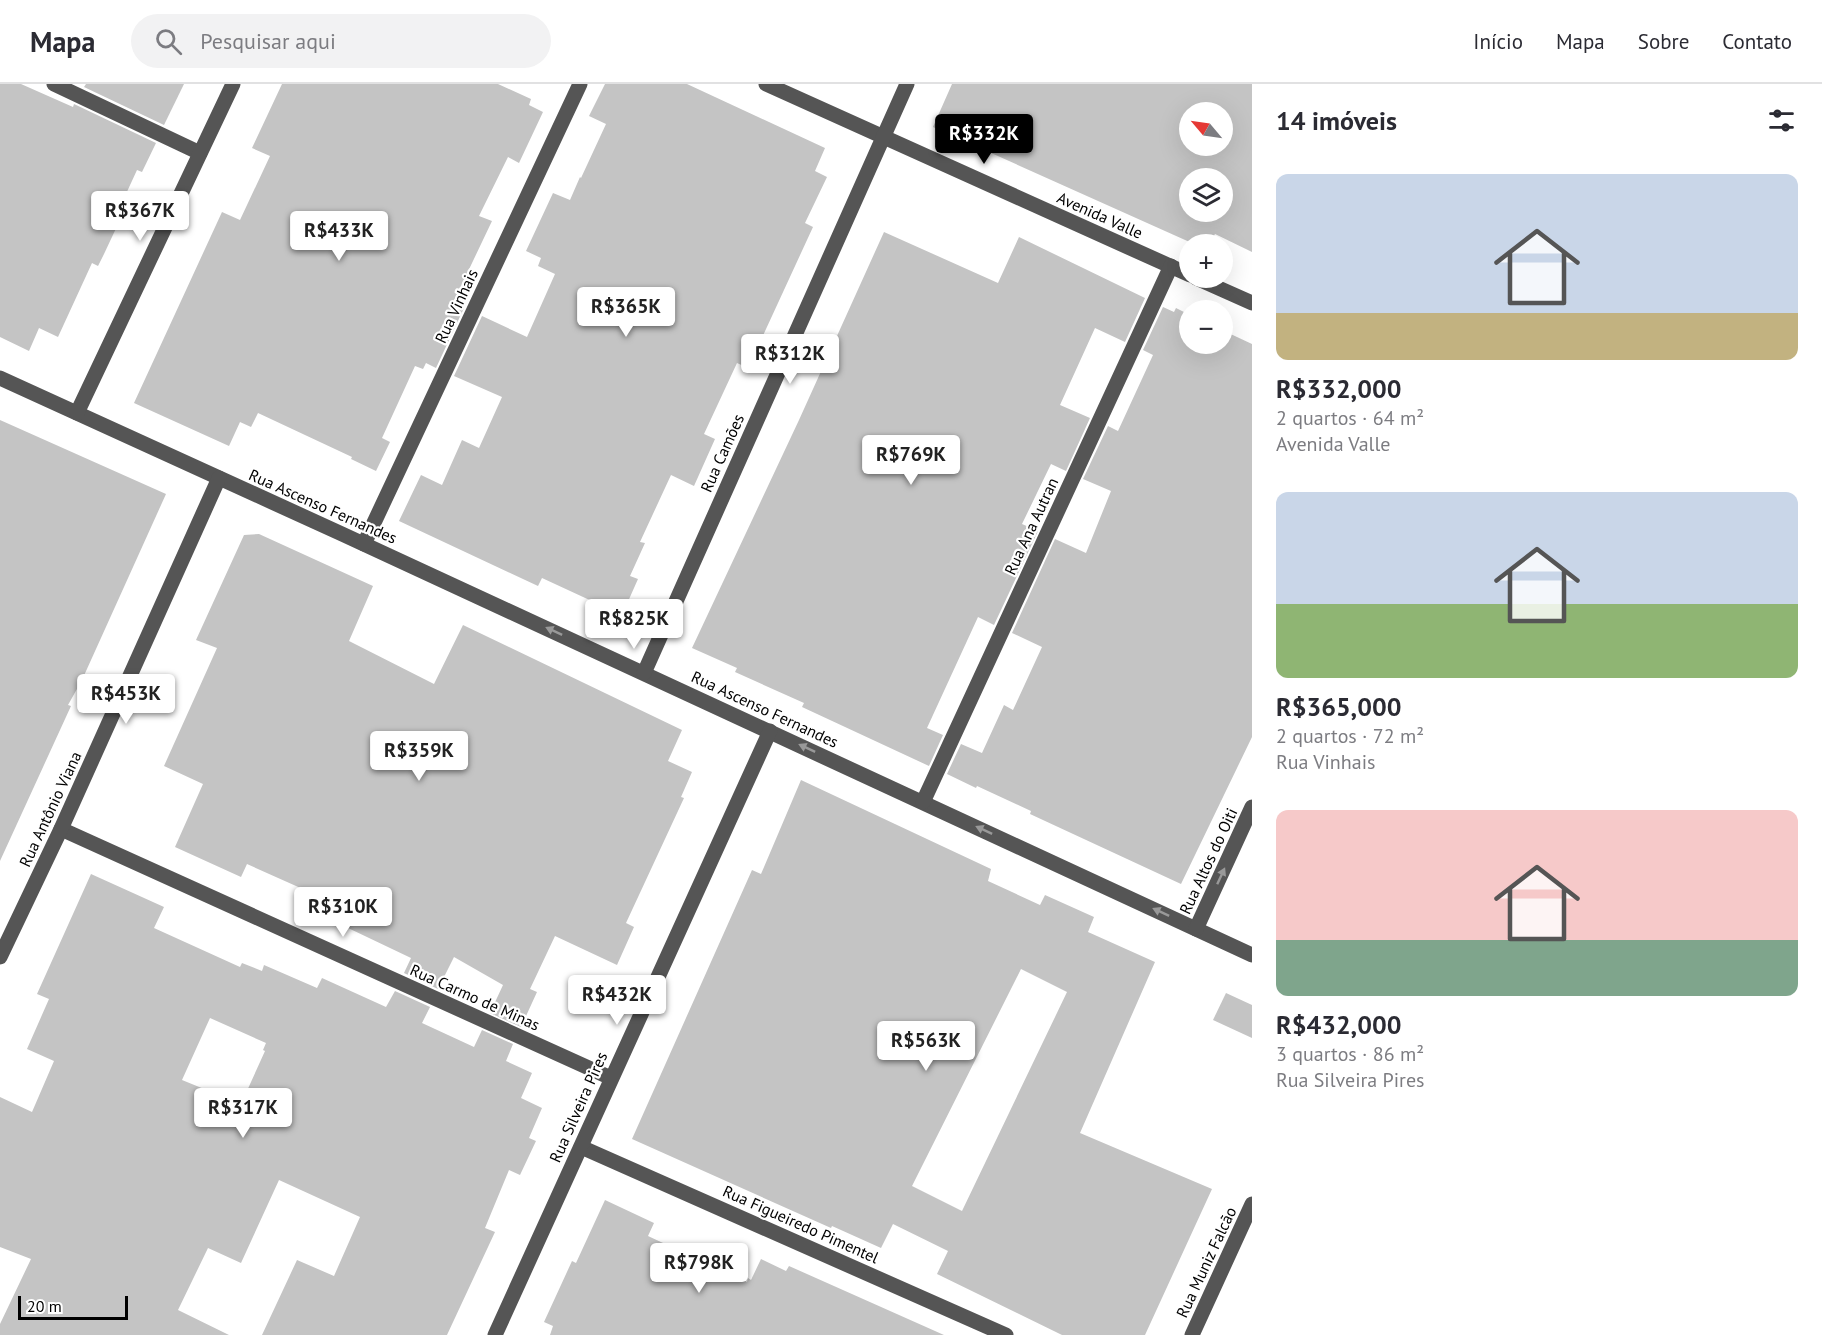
<!DOCTYPE html>
<html lang="pt">
<meta charset="utf-8">
<style>
:root{--surface:#fff;--page:#f2f2f3;--text:#2b2b33;--muted:#7c7c81;--line:#e1e1e2;--accent:#000}
body{margin:0;font-family:"PT Sans",sans-serif;background:var(--page);color:var(--text);height:100vh;display:flex;flex-direction:column;font-size:22px;white-space:nowrap}
*{box-sizing:border-box;margin:0}
p{font-size:20px;color:var(--muted)}
.icon{flex:none;width:33px;height:33px;fill:none;stroke:currentColor;stroke-width:2;stroke-linecap:round;stroke-linejoin:round}
.map{position:relative;flex:1;overflow:hidden}
.side{display:flex;flex-direction:column;background:var(--surface);width:570px}
.side>*{flex:none}
.needle{width:39px;rotate:299deg}
.buttons{position:absolute;left:1179px;top:18px;display:grid;gap:12px}
.buttons a{display:grid;place-items:center;width:54px;height:54px;border-radius:50%;background:var(--surface);box-shadow:0 6px 24px #0002;font-size:30px}
.scale{position:absolute;left:18px;bottom:15px;width:110px;box-sizing:border-box;padding-left:6px;border:3px solid #000;border-top:0;font-size:16px;line-height:21px;white-space:nowrap;color:#000;-webkit-text-stroke:4px #fff;paint-order:stroke}
.price{position:absolute;translate:-50% -51px;padding:0 14px;border-radius:6px;background:#fff;color:#222;font-size:20px;line-height:39px;filter:drop-shadow(0 2px 3px #0008)}
.price::after{content:'';position:absolute;left:50%;top:36px;width:18px;height:14px;margin-left:-9px;background:inherit;clip-path:polygon(0 0,100% 0,50% 100%)}
.price.active{background:var(--accent);color:#fff}
ul{padding:0;list-style:none}
li{display:grid;align-content:center;gap:12px;height:318px;padding:0 24px}
li span{display:grid;place-items:center;height:186px;border-radius:12px;color:#555}
li>.icon{margin-inline-start:auto}
span .icon{width:108px;height:108px;fill:#fffc;stroke-width:1}
li b{font-size:26px}
h2{display:flex;justify-content:space-between;align-items:center;height:72px;padding:0 24px;font-size:26px}
header{display:flex;align-items:center;gap:36px;box-sizing:border-box;height:84px;padding:0 30px;background:var(--surface);border-bottom:2px solid var(--line)}
header strong{font-size:28px}
nav{display:flex;gap:33px;margin-inline-start:auto;font-size:21px}
.search{width:420px;height:54px;background:var(--page);display:flex;align-items:center;gap:15px;box-sizing:border-box;padding:0 21px;border-radius:33px;color:var(--muted);font-size:22px}
main{display:flex;flex:1;min-height:0}
.map>svg:first-child{display:block}
.building{fill:#c4c4c4;fill-rule:evenodd}
.lines{fill:none;stroke-linecap:round;stroke-linejoin:round}
.minor{stroke:#555;stroke-width:15}
.oneway{fill:#999}
.labels{text-anchor:middle;stroke-width:4.5;stroke-linejoin:round;paint-order:stroke}
.street-label{font-size:16px;fill:#000;stroke:#fff}
</style>
<header>
<strong>Mapa</strong>
<div class="search"><svg class="icon" aria-label="search" viewBox="0 0 24 24"><circle cx="10" cy="10" r="6"/><path d="M15 15l6 6"/></svg>Pesquisar aqui</div>
<nav><a>Início</a><a>Mapa</a><a>Sobre</a><a>Contato</a></nav>
</header>
<main>
<div class="map">
<svg width="1252" height="1251" viewBox="0 0 1252 1251">
<rect width="100%" height="100%" fill="#fff"/>
<!-- building -->
<g class="building">
<polygon points="0,0 21,0 73,23 74,20 156,59 142,88 137,86 114,136 119,138 104,170 98,182 92,179 58,253 39,244 29,267 0,253"/>
<polygon points="86,0 184,0 164,41 84,3"/>
<polygon points="282,0 498,0 531,15 529,21 543,28 519,79 508,73 479,132 492,137 453,219 464,224 436,284 426,279 423,285 415,282 382,354 390,358 376,387 351,375 352,373 258,329 251,343 240,338 229,362 134,319 222,128 240,136 270,72 252,64"/>
<polygon points="605,0 687,0 825,64 815,87 827,93 805,139 813,143 748,284 737,279 704,350 715,355 694,402 671,391 640,458 645,459 630,492 638,495 622,531 542,494 538,502 399,437 421,391 442,401 462,356 479,364 502,313 454,292 482,232 527,253 555,190 538,182 541,174 526,167 553,109 570,116 580,93 581,94 606,40 589,32"/>
<path d="M952,0H1252V168L1215,150L1210,160H1194L933,43ZM1190,28H1222V62H1190ZM1190,94H1222V128H1190Z"/>
<polygon points="884,148 998,199 1019,153 1145,214 1125,258 1095,244 1060,321 1090,334 1066,387 1051,380 1022,440 1038,447 994,541 978,533 927,644 943,651 929,682 802,623 804,619 735,588 737,584 692,564 799,336"/>
<polygon points="1163,223 1174,228 1176,224 1190,231 1190,260 1222,260 1222,246 1252,260 1252,653 1181,800 1030,730 1031,727 977,702 976,704 947,690 961,660 982,669 1004,621 1013,626 1042,563 1012,549 1055,455 1086,469 1111,407 1083,395 1108,342 1118,347 1153,271 1143,266"/>
<polygon points="0,336 166,410 82,596 68,621 71,622 0,777"/>
<polygon points="259,450 373,502 349,557 434,600 463,541 682,646 668,677 692,688 681,713 684,714 626,839 634,843 617,881 555,852 530,905 537,908 521,943 490,929 503,901 454,873 438,905 404,889 411,874 325,833 323,837 297,825 305,806 247,780 241,793 175,763 203,700 164,682 217,564 196,556 244,451"/>
<path d="M801,696L991,785L988,797L1040,821L1045,811L1094,833L1088,848L1155,878L1080,1049L1212,1105L1145,1251H1062L937,1190L948,1167L893,1140L881,1164L832,1142L831,1144L632,1055L752,786L761,790ZM1021,885L1067,908L962,1127L912,1102Z"/>
<path d="M91,790L164,823L154,844L240,883L242,879L262,887L264,881L317,904L322,894L386,923L395,907L430,923L422,939L474,963L482,946L513,960L506,977L532,989L521,1014L542,1024L529,1054L536,1057L520,1091L509,1086L485,1144L495,1148L447,1251H262L297,1176L334,1192L360,1133L279,1096L241,1179L208,1164L178,1226L229,1251H0V1240L31,1175L0,1163V1013L32,1028L54,977L27,965L49,915L37,910ZM210,934L266,959L263,966L265,967L241,1020L182,996Z"/>
<polygon points="1226,909 1252,921 1252,954 1213,936"/>
<polygon points="605,1116 654,1139 648,1152 747,1198 748,1194 751,1196 761,1175 786,1187 789,1182 944,1251 550,1251 553,1242 544,1238 572,1177 576,1179"/>
</g>
<g class="lines">
<!-- minor -->
<g class="minor">
<polyline points="54,0 200,69"/>
<polyline points="766,0 1190,191"/>
<polyline points="1196,194 1252,219"/>
<polyline points="0,294 342,450 1252,871"/>
<polyline points="77,329 233,0"/>
<polyline points="364,460 580,0"/>
<polyline points="644,589 907,0"/>
<polyline points="923,718 1171,182"/>
<polyline points="61,745 611,994"/>
<polyline points="1196,845 1252,723"/>
<polyline points="0,873 61,745 219,394"/>
<polyline points="581,1063 1006,1251"/>
<polyline points="495,1251 770,647"/>
<polyline points="1192,1251 1252,1120"/>
</g>
</g>
<!-- one-way arrows -->
<defs><path id="oneway-solid" d="M-6-.8H1V-3.2L6.5 0L1 3.2V.8H-6Z" transform="scale(1.5)"/></defs>
<g class="oneway">
<use href="#oneway-solid" transform="translate(554 547) rotate(-155)"/>
<use href="#oneway-solid" transform="translate(807 664) rotate(-155)"/>
<use href="#oneway-solid" transform="translate(984 746) rotate(-155)"/>
<use href="#oneway-solid" transform="translate(1221 792) rotate(-65)"/>
<use href="#oneway-solid" transform="translate(1161 828) rotate(-155)"/>
</g>
<g class="labels">
<!-- street labels -->
<g class="street-label">
<text transform="translate(1100 131) rotate(24)" y="6">Avenida Valle</text>
<text transform="translate(456 222) rotate(-65)" y="6">Rua Vinhais</text>
<text transform="translate(722 369) rotate(-66)" y="6">Rua Camões</text>
<text transform="translate(323 422) rotate(24)" y="6">Rua Ascenso Fernandes</text>
<text transform="translate(1031 442) rotate(-65)" y="6">Rua Ana Autran</text>
<text transform="translate(765 625) rotate(25)" y="6">Rua Ascenso Fernandes</text>
<text transform="translate(50 725) rotate(-65)" y="6">Rua Antônio Viana</text>
<text transform="translate(1208 777) rotate(-65)" y="6">Rua Altos do Oiti</text>
<text transform="translate(475 913) rotate(24)" y="6">Rua Carmo de Minas</text>
<text transform="translate(578 1023) rotate(-66)" y="6">Rua Silveira Pires</text>
<text transform="translate(801 1140) rotate(24)" y="6">Rua Figueiredo Pimentel</text>
<text transform="translate(1206 1178) rotate(-65)" y="6">Rua Muniz Falcão</text>
</g>
</g>
</svg>
<div class="buttons">
<a><svg class="needle" viewBox="-14 -14 28 28"><path d="M0-13l5 13h-10z" fill="#e53935"/><path d="M0 13l5-13h-10z" fill="#7c7c81"/></svg></a>
<a><svg class="icon" aria-label="layers" viewBox="0 0 24 24"><path d="M12 4l9 5-9 5-9-5zM3 14l9 5 9-5"/></svg></a>
<a>+</a>
<a>−</a>
</div>
<div class="scale">20 m</div>
<b class="price active" style="left:984px;top:81px">R$332K</b>
<b class="price" style="left:140px;top:158px">R$367K</b>
<b class="price" style="left:339px;top:178px">R$433K</b>
<b class="price" style="left:626px;top:254px">R$365K</b>
<b class="price" style="left:790px;top:301px">R$312K</b>
<b class="price" style="left:911px;top:402px">R$769K</b>
<b class="price" style="left:634px;top:566px">R$825K</b>
<b class="price" style="left:126px;top:641px">R$453K</b>
<b class="price" style="left:419px;top:698px">R$359K</b>
<b class="price" style="left:343px;top:854px">R$310K</b>
<b class="price" style="left:617px;top:942px">R$432K</b>
<b class="price" style="left:926px;top:988px">R$563K</b>
<b class="price" style="left:243px;top:1055px">R$317K</b>
<b class="price" style="left:699px;top:1210px">R$798K</b>
</div>
<section class="side">
<h2>14 imóveis<svg class="icon" aria-label="filters" viewBox="0 0 24 24"><path d="M4 7h16M4 17h16"/><circle cx="9" cy="7" r="2"/><circle cx="15" cy="17" r="2"/></svg></h2>
<ul>
<li><span style="background:linear-gradient(#c9d6e8 75%,#c2b280 0)"><svg class="icon" aria-label="home" viewBox="0 0 24 24"><path d="M3 11l9-7 9 7M6 9v11h12V9"/></svg></span><div><b>R$332,000</b><p>2 quartos · 64 m²</p><p>Avenida Valle</p></div></li>
<li><span style="background:linear-gradient(#c9d6e8 60%,#8fb573 0)"><svg class="icon" aria-label="home" viewBox="0 0 24 24"><path d="M3 11l9-7 9 7M6 9v11h12V9"/></svg></span><div><b>R$365,000</b><p>2 quartos · 72 m²</p><p>Rua Vinhais</p></div></li>
<li><span style="background:linear-gradient(#f6c9c9 70%,#7fa58c 0)"><svg class="icon" aria-label="home" viewBox="0 0 24 24"><path d="M3 11l9-7 9 7M6 9v11h12V9"/></svg></span><div><b>R$432,000</b><p>3 quartos · 86 m²</p><p>Rua Silveira Pires</p></div></li>
</ul>
</section>
</main>
